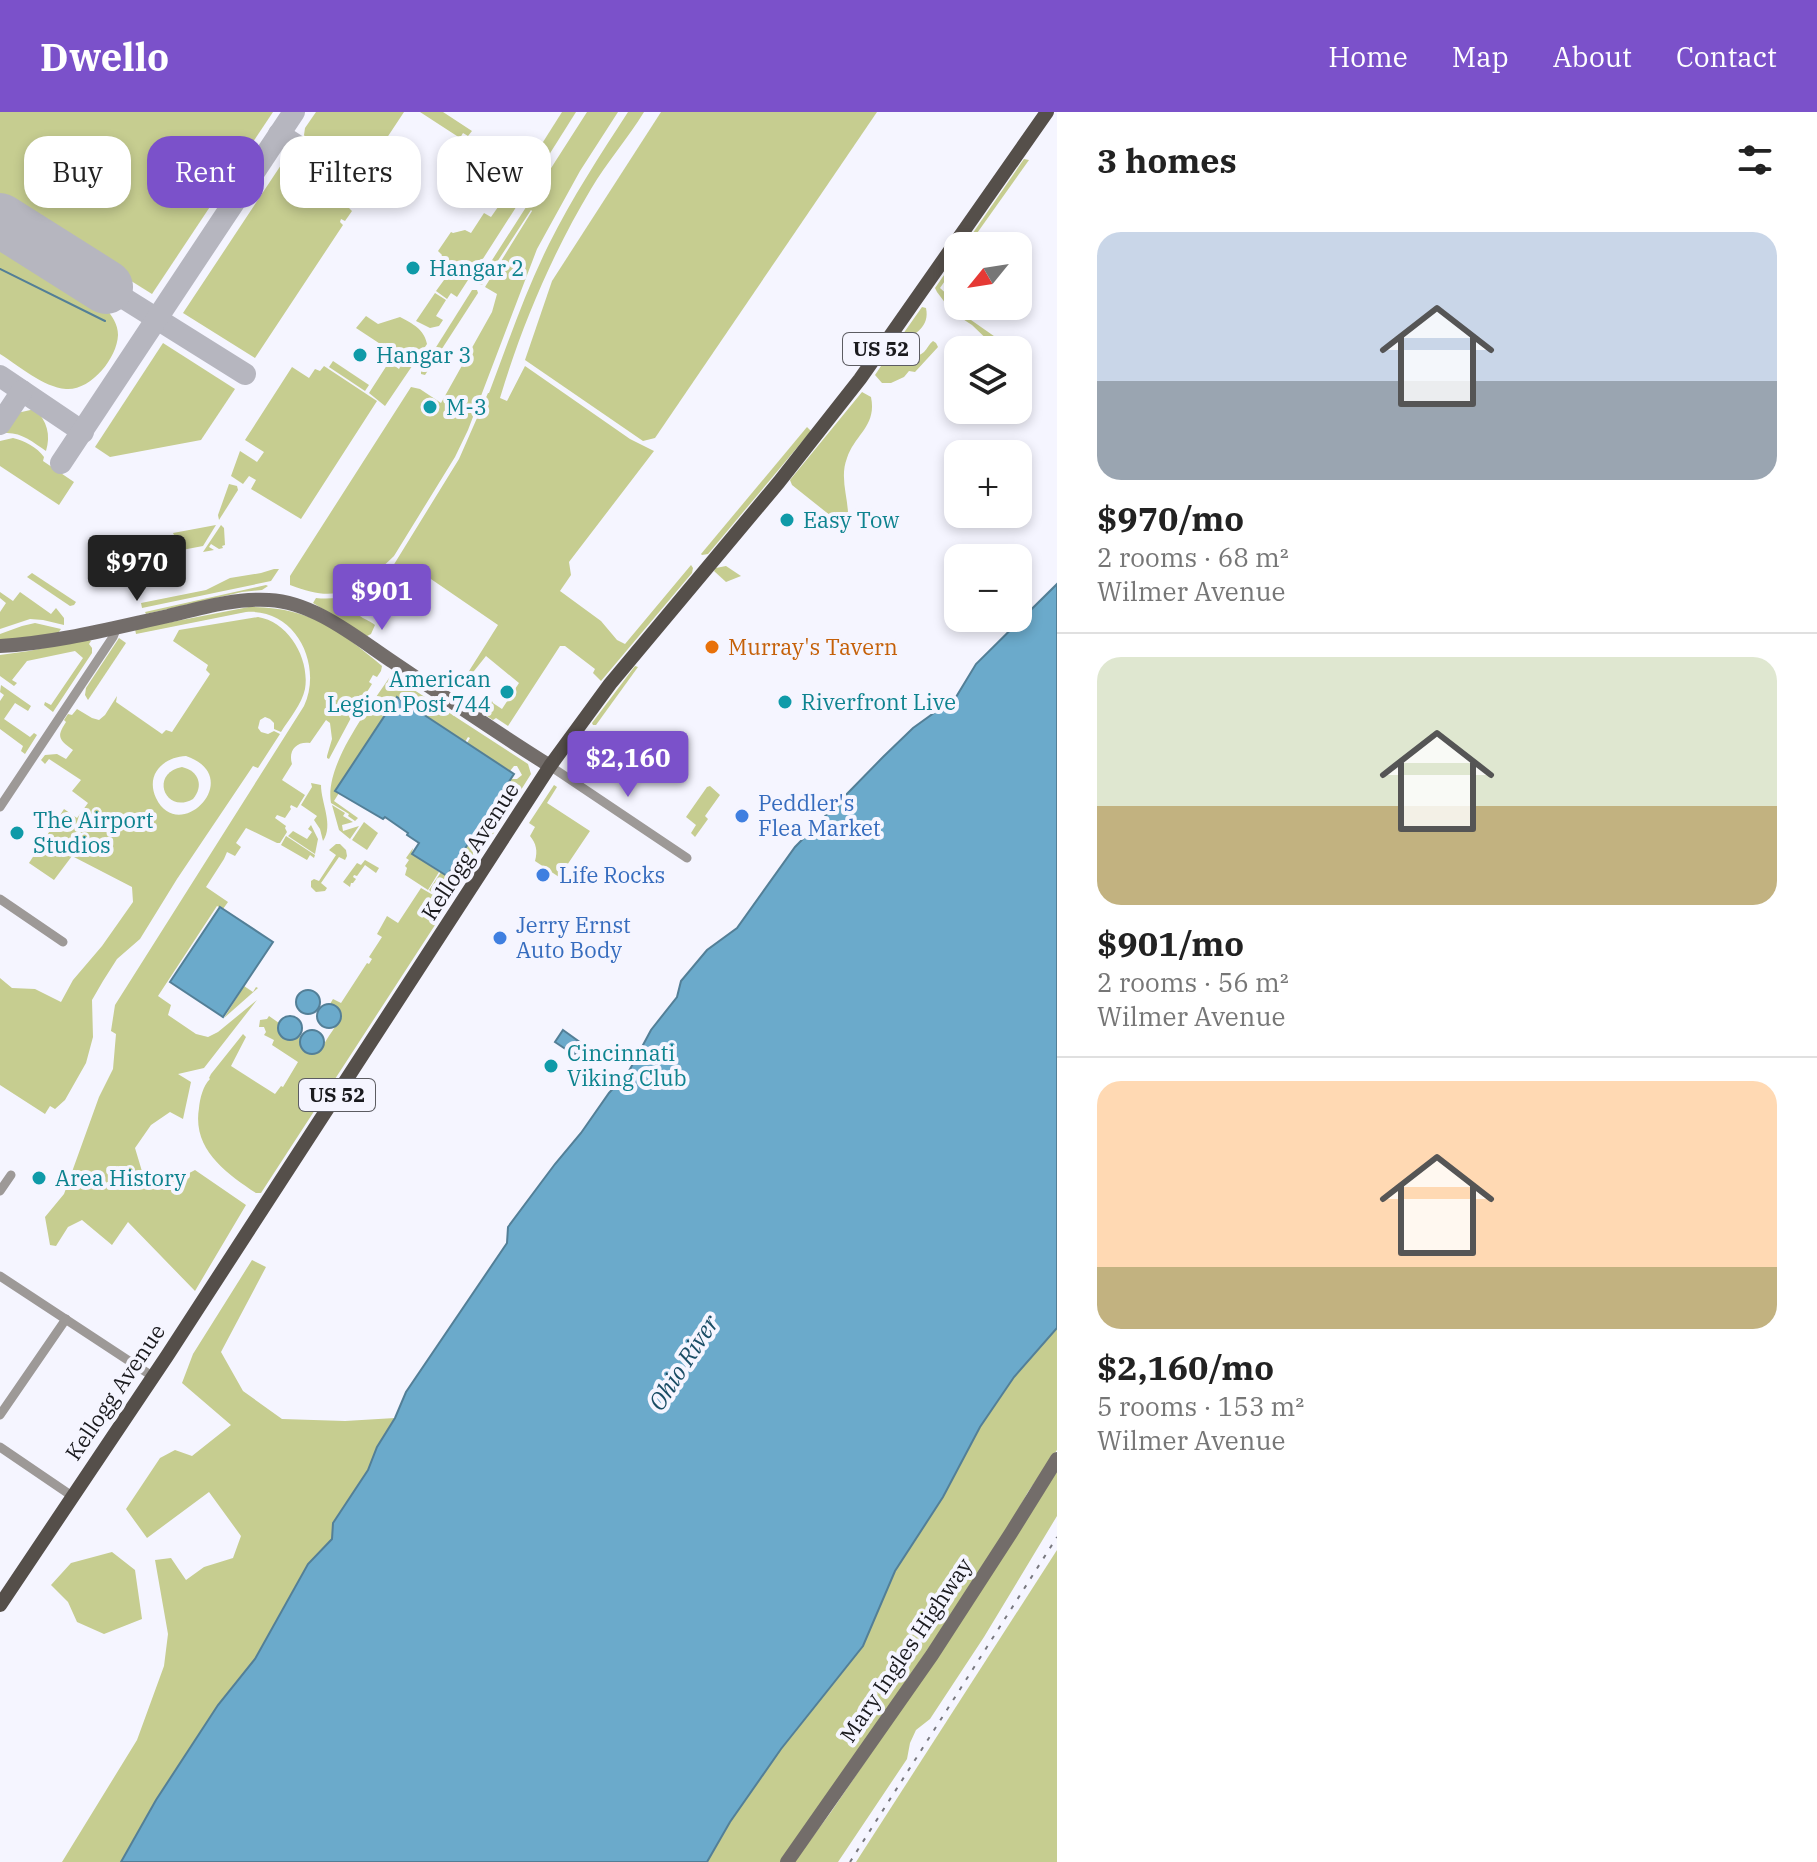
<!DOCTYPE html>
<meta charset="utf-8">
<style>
:root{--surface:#fff;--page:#f6f6f6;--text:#222;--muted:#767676;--line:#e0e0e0;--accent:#7b51ca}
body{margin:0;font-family:"IBM Plex Serif",serif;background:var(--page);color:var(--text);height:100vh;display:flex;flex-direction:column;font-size:30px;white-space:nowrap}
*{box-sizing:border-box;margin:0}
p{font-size:26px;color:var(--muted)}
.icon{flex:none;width:44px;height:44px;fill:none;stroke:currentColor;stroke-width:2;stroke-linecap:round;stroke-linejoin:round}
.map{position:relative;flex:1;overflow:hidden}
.drawer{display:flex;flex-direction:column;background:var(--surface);width:760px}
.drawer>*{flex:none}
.hud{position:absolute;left:24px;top:24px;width:760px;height:72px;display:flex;gap:16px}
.needle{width:52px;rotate:240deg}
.tools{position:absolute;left:944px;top:120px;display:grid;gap:16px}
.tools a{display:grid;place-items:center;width:88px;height:88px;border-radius:16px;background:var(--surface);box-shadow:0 4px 12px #0003;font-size:40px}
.price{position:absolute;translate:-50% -68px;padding:0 18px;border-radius:8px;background:var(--accent);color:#fff;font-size:26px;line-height:52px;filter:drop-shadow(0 2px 4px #0008)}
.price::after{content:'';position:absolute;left:50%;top:48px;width:24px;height:18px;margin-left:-12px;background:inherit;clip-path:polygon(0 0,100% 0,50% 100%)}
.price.active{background:#222;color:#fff}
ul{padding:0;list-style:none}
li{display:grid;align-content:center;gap:16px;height:424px;padding:0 40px}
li+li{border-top:2px solid var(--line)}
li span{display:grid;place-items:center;height:248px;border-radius:24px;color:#555}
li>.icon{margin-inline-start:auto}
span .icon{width:144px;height:144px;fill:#fffc;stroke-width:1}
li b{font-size:34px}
h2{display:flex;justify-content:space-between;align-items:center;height:96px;padding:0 40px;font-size:34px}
.chip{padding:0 28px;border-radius:24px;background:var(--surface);box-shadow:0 4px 12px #0003;font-size:28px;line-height:72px}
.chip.active{background:var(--accent);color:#fff}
header{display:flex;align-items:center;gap:48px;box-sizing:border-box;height:112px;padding:0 40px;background:var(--accent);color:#fff}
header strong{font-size:38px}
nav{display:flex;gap:44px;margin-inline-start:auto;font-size:28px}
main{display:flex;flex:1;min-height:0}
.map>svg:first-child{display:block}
.green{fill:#c6cd90;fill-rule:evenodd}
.water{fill:#6baacb;stroke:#537f97;stroke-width:2}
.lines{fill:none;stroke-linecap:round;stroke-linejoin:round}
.stream{stroke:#537f97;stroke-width:2}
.taxiway{stroke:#b6b6bf;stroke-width:22}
.runway{stroke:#b6b6bf;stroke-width:54}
.street{stroke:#9d9997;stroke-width:9}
.secondary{stroke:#736d6a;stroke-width:14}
.primary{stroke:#554f4a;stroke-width:14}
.rail{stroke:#78787f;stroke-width:2;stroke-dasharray:4 8;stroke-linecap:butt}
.culture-dot{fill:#0f9aa8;stroke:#f5f5ff;stroke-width:3}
.food-dot{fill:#e8710a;stroke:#f5f5ff;stroke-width:3}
.shop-dot{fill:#3f7fe0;stroke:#f5f5ff;stroke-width:3}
.labels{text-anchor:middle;stroke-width:8;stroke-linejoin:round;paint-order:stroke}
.shield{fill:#f5f5ff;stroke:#5c5c62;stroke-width:2}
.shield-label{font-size:20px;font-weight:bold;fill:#1a1a1e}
.culture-label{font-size:22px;fill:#0d838f;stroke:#f5f5ff;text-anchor:start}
.food-label{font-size:22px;fill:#c56008;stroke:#f5f5ff;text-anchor:start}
.shop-label{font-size:22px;fill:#366cbe;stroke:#f5f5ff;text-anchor:start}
.street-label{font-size:22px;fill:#1a1a1e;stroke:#f5f5ff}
.water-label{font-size:24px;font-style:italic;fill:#1a4d65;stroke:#f5f5ff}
</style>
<header>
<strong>Dwello</strong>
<nav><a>Home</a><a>Map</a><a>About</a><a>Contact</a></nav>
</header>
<main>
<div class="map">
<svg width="1057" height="1750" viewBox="0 0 1057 1750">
<rect width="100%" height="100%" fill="#f5f5ff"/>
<!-- green -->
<g class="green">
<polygon points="0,0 273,0 152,182 0,87"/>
<polygon points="316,0 404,0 365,59 374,66 370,71 308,31 304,23 305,16"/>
<polygon points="420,0 443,0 472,19 468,24 463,21 460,26"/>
<polygon points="562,0 576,0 542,54 531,49"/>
<path d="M587,0H618L580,59L537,137L468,318L455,345L394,444C386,452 378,459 369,465C340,487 323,485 290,473V464L411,275L420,277L441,291L492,200L497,182L485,175L532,99L531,98L482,173L478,172V170Z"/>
<path d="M628,0H644C628,26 607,50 591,77C552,142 522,213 500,286L507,289L525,254L630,327L654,339L569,450L571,463L560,479L601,509L617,528L625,532L691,453L693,456L692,461L601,569L593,561L595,557L565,534H560L508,614L496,606L493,608L478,598L480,595H487L492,589L493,591L502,597L519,571L486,544L466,569L464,567L498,513L409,452C397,470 379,484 368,503L362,501L361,494L392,459L393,454L459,347L488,281H489C508,231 525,180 549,132C572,86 600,43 628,0Z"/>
<polygon points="661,0 877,0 655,326 643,329 525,248 552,169"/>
<polygon points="292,44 299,46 361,86 354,96 351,94 349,96 352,99 345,109 341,107 340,110 343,113 255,246 183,201 285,47"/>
<polygon points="1024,47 1029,48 970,131 968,128"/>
<polygon points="503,61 506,64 502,70 517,80 520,89 470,167 440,147 442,143 438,139 451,120 453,121 465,118 471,121 484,101 491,105 498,95 500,96 506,85 488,73 491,69 499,67"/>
<path d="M0,129L105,195C112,204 118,212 118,223C117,247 90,279 66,277C43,275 19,254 0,242Z"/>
<polygon points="958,143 958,150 940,176 951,186 961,201 1011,236 1010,238 998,238 972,213 952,200 937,180 935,176"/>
<polygon points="453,158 468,168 457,185 451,181 447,187 436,179 444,168 448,168"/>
<polygon points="472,178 477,178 478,181 425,263 421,262 421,259"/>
<polygon points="435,181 446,188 436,204 443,208 439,214 430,216 416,209"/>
<path d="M922,195L926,196C930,215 915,222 901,231L898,229Z"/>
<path d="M366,204L378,212L400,205C413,212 424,217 427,232L385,294L369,281L389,250L399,257L400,255L391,248L394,241L356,216Z"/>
<path d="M933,229L936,231L938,235L915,260L909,259L904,265L891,271H882L875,263L891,239C903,239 912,250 924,240C927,237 929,232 933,229Z"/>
<polygon points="163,231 235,277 201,328 110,345 95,335"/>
<polygon points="333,249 369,273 365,279 329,255"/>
<polygon points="324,254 377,289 301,407 251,377 256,368 249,364 243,372 231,364 240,339 257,350 264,340 245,328 292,255 309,266 315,257 320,259"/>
<path d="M862,280L871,285C877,314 855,322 847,346C838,369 852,393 847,414L841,412L792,373L790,368Z"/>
<path d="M35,297C47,309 51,323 46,339C33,330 21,320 5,321L17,301Z"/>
<polygon points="807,315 811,319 708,442 702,443 701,442"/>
<path d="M13,326C25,329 37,335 44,345L43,349L74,370L59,393L0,354V329Z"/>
<polygon points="229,372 237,374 238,378 219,408 218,403"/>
<polygon points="216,413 203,434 182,438 173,421"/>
<polygon points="221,413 224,416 225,433 222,434 223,436 219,437 211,432 209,435 214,438 203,440"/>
<polygon points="164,423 162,441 145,445 123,431"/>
<polygon points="726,454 741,464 726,470 714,459 716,456"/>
<polygon points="274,457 279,457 271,469 142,496 141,491 206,478 230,466 261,461"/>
<polygon points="32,461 76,490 74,493 70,494 27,465"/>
<path d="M376,466L378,468L356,494C356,507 367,506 375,513L371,522L367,524L313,491L316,486C341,489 356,480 376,466Z"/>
<polygon points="266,473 268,474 262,478 242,480 146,502 145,500"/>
<polygon points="0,480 13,489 20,480 51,502 56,496 64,506 64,513 43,508 30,507 0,517 0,500 6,491 0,486"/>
<path d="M249,495C309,495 338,517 382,554L381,559L377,565L373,563L369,570L372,572L355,599L352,600V604L329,647L327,646V644L332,627L330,611L326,608L310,631C296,629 288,639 292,652L282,668L305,683L297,696L291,693L290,695L291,697L285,706L277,703L275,706L286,714L285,716L287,720L280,731H277L246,716L236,731L241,735L235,744L227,740L224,747L206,775L228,790L223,797L217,794L158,884L171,893L168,903L196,922L208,925L218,920L257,888L204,956L178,962L191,970L183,1007L170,1000L151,1013L135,1036L144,1066L176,1068L195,1058L246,1093L195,1179L128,1110L112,1133L82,1108L68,1115L56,1134L50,1133L45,1105L64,1082L99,985L113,957L116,922L111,919L115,893L304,594C323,553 296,496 246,500L136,522L135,517Z"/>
<path d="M258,505C289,510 310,547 305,577C302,592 289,607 281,620L274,617V611L270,607L265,605L260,608L258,616L261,620L268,622L274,619L280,622L258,656L253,654L177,767L140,827L117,847L103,869L92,888L93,925L86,951L65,988L55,997L50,994L45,1002L0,973V866L12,876L35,877L61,890L73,868L102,834L133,790L132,775L72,744L54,768L29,751L64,697L77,706L88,691L72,679L81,668L49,647L45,652L41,648L45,643L57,642L66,647L73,638C59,628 56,625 66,610L64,608L68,602L72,603L77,597L92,606L99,608L105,603L117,584L116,590L162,622L166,618L172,620L210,562L206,558L208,553L173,529L179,518ZM186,644C247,665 179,734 156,686C145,662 164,645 186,644Z"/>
<polygon points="35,511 61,517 58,521 0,529 0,522 22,514"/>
<polygon points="119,526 126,531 88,588 85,583 86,576"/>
<polygon points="87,527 91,529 89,532 92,536 92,541 53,600 44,593 45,590 51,593 83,546 75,539 27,549 12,568 17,571 14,574 0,564 0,543 29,539"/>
<polygon points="635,554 638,555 596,613 593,613 592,611"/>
<path d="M391,563L528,652L531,662L461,773L261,1081H256C226,1061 192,1037 199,996C200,986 203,974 210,967L209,966L211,962L243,922L246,925L231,954L275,982L281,974L283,975L298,950L272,933L274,928L264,923L266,920L264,915H259L260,908L267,907L269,904L279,911L278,913L297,926L302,923L300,931L307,941L323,935C327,923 341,912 340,900L330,892L333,887L341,891L367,851L369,852L372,847L369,845L382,825L377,822L387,804L398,811L421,776L440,787L429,778L441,760L447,764L511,667H517L522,663L517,654H514L510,659L467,631L470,626L468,625L465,630L397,585L336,679L339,681L334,689L358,706L355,709L348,704L349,702L331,691C324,652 371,594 391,563Z"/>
<polygon points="1,573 31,594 28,599 15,591 4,607 30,625 34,621 37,623 25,642 21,639 23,634 0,617 0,589 4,583 0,580"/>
<path d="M182,655C199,659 204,674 193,687C165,703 149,661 182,655Z"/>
<path d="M311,671L321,673C321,691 334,713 323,729L320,717L314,708L317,704L301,693L312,675Z"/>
<path d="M554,673L557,675L547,691L590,719L559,765L535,749C538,739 536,731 530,724L535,715L529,711Z"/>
<polygon points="710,674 720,683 705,704 708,707 695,725 691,721 696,713 686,705 707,675"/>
<polygon points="332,693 345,701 343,704 353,710 342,713 343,719 359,714 350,727 339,718"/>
<polygon points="364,710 378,721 367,738 352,728"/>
<polygon points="311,713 318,727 315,742 288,724 293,719 307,727 312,720 308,717"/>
<polygon points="286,724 315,743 314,746 310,743 307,748 281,733"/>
<polygon points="336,732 340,732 346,738 347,744 345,748 339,745 321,771 327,776 325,779 316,780 311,775 311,769 314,767 319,769 336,743 329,738"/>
<polygon points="413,736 412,741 439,760 428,778 405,763 407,756 405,754 409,748 406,746"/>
<polygon points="365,748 379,756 376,761 365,753 357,764 354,763 353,765 356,767 353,771 351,771 350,775 343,770 357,751 361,753"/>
<polygon points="244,874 253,880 256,875 258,876 224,906"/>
<polygon points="252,1148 266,1155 221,1240 243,1279 282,1307 345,1309 395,1306 377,1335 368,1358 333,1411 332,1427 308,1452 255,1547 218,1593 156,1688 121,1750 62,1750 137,1628 164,1554 168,1522 155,1448 171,1446 186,1468 204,1455 233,1446 241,1424 209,1380 147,1426 126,1397 160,1346 175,1338 192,1344 231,1313 182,1271 193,1242"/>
<polygon points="1057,1216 1057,1338 1028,1380 998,1433 956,1497 781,1750 707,1750 730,1710 781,1637 863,1534 895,1459 943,1385 980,1315 1014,1265"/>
<polygon points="1057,1358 1057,1404 984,1525 930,1607 916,1618 910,1631 907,1647 838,1750 794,1750 831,1700 916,1575"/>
<polygon points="1057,1438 1057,1750 856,1750"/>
<polygon points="112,1440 135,1458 142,1507 104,1522 77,1510 68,1490 51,1473 71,1451"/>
</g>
<!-- water -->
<g class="water">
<polygon points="1057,472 1057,1216 1014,1265 980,1315 943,1385 895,1459 863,1534 781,1637 730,1710 707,1750 121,1750 156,1688 218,1593 255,1547 308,1452 332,1427 333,1411 368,1358 377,1335 395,1306 406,1280 507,1131 508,1115 555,1052 581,1021 609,981 629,959 651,918 677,885 681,869 707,838 737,816 795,735 883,645 913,616 956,585 976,552"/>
<polygon points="397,585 514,662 447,764 412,742 419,731 407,723 408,721 385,705 383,707 335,679"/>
<polygon points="220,795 273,830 223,905 170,870"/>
<circle cx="308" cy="890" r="12"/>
<circle cx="329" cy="904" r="12"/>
<circle cx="290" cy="916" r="12"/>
<polygon points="563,918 581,931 583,935 580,941 573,942 555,930"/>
<circle cx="312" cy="930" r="12"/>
</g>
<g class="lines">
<!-- stream -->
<polyline class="stream" points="0,157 105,209"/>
<!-- taxiway -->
<g class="taxiway">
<polyline points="279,22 366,79"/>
<polyline points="106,175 245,262"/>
<polyline points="0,264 83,320"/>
<polyline points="0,312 22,279"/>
<polyline points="61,351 294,0"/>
</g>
<!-- runway -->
<polyline class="runway" points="0,108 106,175"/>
<!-- street -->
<g class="street">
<polyline points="550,654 687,746"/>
<polyline points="0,695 113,525 117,515"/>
<polyline points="0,787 63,830"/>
<polyline points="0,1079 11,1063"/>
<polyline points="0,1164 152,1264"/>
<polyline points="0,1303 66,1207"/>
<polyline points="0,1335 72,1384"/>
</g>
<!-- secondary -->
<g class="secondary">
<path d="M0,534C56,531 113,516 168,504C201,496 235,486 269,488C314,490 357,526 393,550C445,585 497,621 550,654"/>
<polyline points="787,1750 932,1543 1011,1421 1057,1347"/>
</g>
<!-- primary -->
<polyline class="primary" points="0,1493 167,1244 550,654 610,572 779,370 860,267 1047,0"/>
<!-- rail -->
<polyline class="rail" points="850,1750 1057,1425"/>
</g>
<!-- markers -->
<g class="culture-dot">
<circle cx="413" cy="156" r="8"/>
<circle cx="360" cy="243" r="8"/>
<circle cx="430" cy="295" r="8"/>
<circle cx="787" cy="408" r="8"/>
<circle cx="507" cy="580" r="8"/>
<circle cx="785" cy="590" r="8"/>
<circle cx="17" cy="721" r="8"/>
<circle cx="551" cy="954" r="8"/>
<circle cx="39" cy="1066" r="8"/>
</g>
<circle class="food-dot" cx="712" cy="535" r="8"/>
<g class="shop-dot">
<circle cx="742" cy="704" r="8"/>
<circle cx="543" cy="763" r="8"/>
<circle cx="500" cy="826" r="8"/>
</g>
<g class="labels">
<!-- shield labels -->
<g class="shield">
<rect x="843" y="221" width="76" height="32" rx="6"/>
<rect x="299" y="967" width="76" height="32" rx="6"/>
</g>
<g class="shield-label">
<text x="881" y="244">US 52</text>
<text x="337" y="990">US 52</text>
</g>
<!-- culture labels -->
<g class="culture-label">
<text x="429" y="164">Hangar 2</text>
<text x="376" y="251">Hangar 3</text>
<text x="446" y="303">M-3</text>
<text x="803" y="416">Easy Tow</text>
<text x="491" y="575" text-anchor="end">American<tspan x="491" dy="25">Legion Post 744</tspan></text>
<text x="801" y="598">Riverfront Live</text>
<text x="33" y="716">The Airport<tspan x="33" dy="25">Studios</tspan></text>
<text x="567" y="949">Cincinnati<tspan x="567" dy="25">Viking Club</tspan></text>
<text x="55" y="1074">Area History</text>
</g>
<!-- food labels -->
<g class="food-label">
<text x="728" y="543">Murray's Tavern</text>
</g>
<!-- shop labels -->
<g class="shop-label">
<text x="758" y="699">Peddler's<tspan x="758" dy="25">Flea Market</tspan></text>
<text x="559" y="771">Life Rocks</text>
<text x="516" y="821">Jerry Ernst<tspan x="516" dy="25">Auto Body</tspan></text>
</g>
<!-- street labels -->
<g class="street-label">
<text transform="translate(470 739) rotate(-57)" y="8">Kellogg Avenue</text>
<text transform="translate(115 1280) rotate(-56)" y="8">Kellogg Avenue</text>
<text transform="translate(906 1538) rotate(-56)" y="8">Mary Ingles Highway</text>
</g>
<!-- water labels -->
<g class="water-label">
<text transform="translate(684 1251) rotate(-57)" y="8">Ohio River</text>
</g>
</g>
</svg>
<div class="tools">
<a><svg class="needle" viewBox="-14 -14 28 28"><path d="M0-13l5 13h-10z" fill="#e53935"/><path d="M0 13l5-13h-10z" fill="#767676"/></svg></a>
<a><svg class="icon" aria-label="layers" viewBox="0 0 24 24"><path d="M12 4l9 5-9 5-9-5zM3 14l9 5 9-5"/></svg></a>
<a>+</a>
<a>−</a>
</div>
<b class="price active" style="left:137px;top:491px">$970</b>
<b class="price" style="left:382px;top:520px">$901</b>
<b class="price" style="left:628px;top:687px">$2,160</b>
<div class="hud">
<a class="chip">Buy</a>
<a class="chip active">Rent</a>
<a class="chip">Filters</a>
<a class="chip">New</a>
</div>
</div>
<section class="drawer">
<h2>3 homes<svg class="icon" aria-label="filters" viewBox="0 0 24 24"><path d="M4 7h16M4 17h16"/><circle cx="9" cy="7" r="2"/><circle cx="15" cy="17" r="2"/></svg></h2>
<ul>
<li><span style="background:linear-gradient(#c9d6e8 60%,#9aa5b1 0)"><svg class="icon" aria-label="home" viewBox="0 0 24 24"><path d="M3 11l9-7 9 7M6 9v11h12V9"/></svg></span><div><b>$970/mo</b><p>2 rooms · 68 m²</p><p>Wilmer Avenue</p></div></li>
<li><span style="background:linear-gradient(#dfe7d0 60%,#c2b280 0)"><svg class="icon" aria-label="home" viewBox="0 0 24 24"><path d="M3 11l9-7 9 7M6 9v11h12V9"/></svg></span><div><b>$901/mo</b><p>2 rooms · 56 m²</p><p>Wilmer Avenue</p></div></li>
<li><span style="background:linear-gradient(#ffd9b3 75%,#c2b280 0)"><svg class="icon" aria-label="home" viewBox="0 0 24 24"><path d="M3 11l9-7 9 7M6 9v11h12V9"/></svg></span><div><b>$2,160/mo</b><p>5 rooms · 153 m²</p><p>Wilmer Avenue</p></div></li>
</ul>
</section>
</main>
